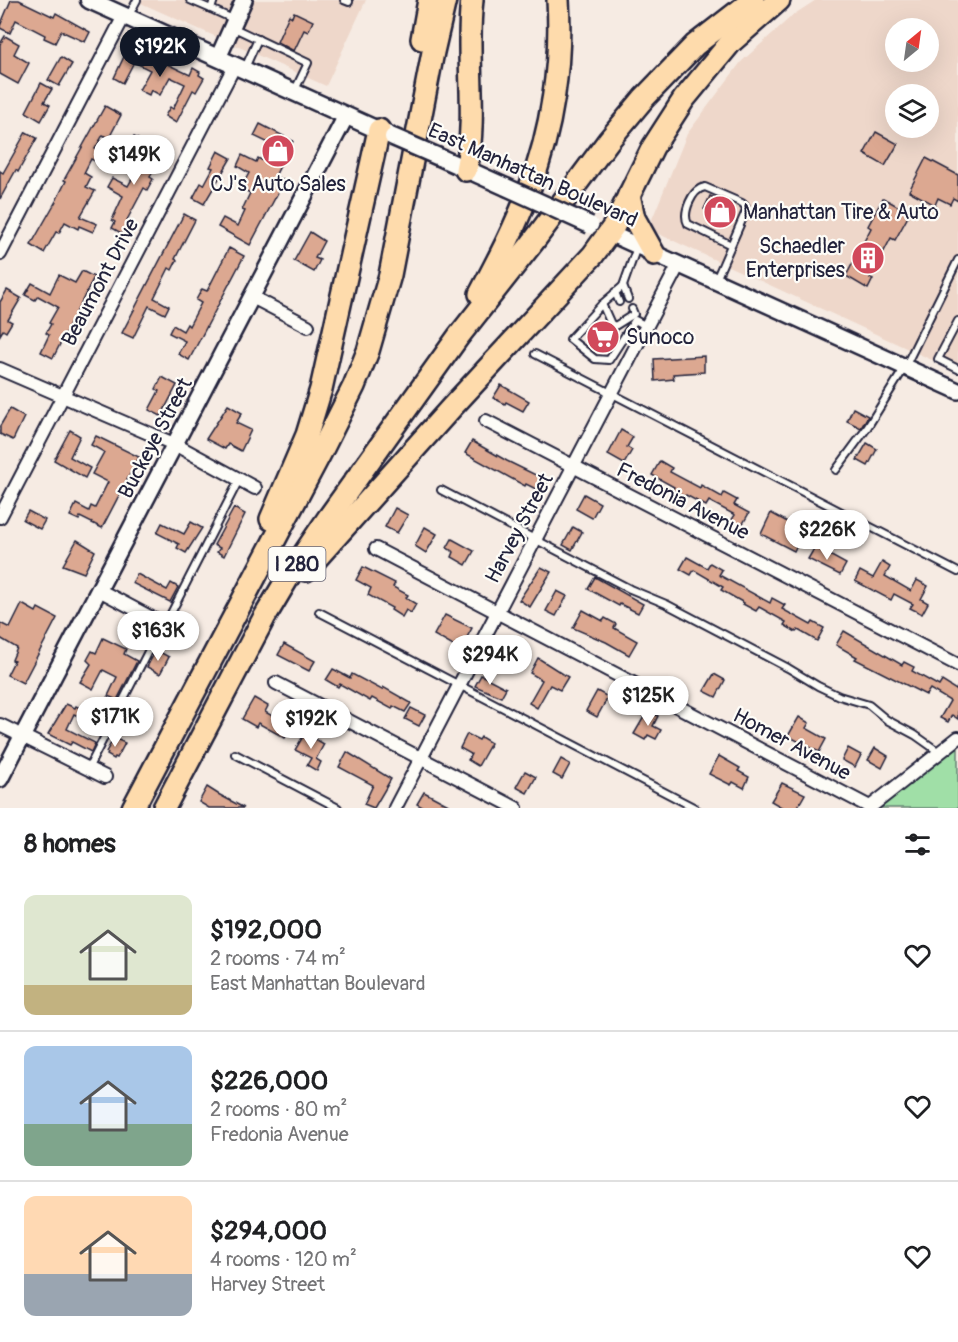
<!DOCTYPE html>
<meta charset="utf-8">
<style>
:root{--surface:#fff;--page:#f2f2f2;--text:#202124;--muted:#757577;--line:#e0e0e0;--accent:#111827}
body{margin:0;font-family:Pangolin,sans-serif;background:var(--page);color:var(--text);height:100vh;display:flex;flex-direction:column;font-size:22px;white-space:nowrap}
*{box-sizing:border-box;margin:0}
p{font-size:20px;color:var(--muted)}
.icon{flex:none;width:33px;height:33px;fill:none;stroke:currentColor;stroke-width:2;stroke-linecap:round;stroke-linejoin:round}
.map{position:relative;height:808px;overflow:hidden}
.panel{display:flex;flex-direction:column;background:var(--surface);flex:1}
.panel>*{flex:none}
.needle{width:39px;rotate:29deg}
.buttons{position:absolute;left:885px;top:18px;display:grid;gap:12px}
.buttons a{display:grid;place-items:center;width:54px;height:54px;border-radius:50%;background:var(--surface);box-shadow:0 6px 24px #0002;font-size:30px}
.price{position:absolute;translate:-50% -51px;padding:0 14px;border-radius:21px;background:#fff;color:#222;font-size:20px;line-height:39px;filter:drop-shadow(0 2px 3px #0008)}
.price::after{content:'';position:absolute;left:50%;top:36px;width:18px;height:14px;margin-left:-9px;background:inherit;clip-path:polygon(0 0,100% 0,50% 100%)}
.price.selected{background:var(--accent);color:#fff}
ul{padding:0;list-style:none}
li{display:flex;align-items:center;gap:18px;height:150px;padding:0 24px}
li+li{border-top:2px solid var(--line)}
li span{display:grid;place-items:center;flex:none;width:168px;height:120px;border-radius:12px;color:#555}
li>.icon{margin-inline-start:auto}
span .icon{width:72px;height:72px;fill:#fffc;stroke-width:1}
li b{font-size:26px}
h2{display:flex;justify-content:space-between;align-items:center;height:72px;padding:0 24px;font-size:26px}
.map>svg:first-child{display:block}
.built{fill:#eed7ca;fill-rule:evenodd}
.green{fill:#a0dfa7;stroke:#618071;stroke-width:1.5}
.building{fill:#dca891;stroke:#22223b;stroke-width:1.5}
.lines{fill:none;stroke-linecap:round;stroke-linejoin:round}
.service-casing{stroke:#22223b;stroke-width:10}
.minor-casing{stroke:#22223b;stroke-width:16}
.tertiary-casing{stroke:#22223b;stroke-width:20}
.secondary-casing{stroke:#22223b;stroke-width:21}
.motorway-casing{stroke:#22223b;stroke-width:26}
.service{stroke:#fdfcf7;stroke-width:6}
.minor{stroke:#fdfcf7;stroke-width:12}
.tertiary{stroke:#fdfcf7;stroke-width:15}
.secondary{stroke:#fdfcf7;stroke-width:16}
.motorway{stroke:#fedbac;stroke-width:21}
.secondary-bridge-casing{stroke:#22223b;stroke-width:21;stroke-linecap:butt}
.secondary-bridge{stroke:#fdfcf7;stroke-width:16}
.labels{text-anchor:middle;stroke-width:4.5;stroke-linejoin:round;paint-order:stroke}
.shield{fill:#fdfcf7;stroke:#646373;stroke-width:1.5}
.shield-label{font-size:20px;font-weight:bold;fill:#22223b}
.street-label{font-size:21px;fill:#22223b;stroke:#fdfcf7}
.poi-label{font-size:21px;fill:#22223b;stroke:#fdfcf7;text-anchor:start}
</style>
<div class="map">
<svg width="958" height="808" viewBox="0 0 958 808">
<rect width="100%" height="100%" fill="#f6ebe3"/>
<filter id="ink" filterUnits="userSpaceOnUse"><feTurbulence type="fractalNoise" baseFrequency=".0167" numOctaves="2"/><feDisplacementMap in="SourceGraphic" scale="12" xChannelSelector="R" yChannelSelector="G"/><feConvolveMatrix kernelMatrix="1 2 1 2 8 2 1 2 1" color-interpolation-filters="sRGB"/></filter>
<g filter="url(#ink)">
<!-- built -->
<g class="built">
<polygon points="134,0 366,0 326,86"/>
<path d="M816,0H958V372L648,229L687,134L741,62L793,15ZM896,28H928V62H896ZM896,94H928V128H896Z"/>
</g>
<!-- green -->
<polygon class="green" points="958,743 958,808 878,808"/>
<!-- building -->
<g class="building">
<polygon points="11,0 19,0 54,17 56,13 90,32 85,42 61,31 55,43 44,38 45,35 16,20 10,33 0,28 0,26"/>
<polygon points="294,12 313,21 308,32 304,30 294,51 277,42 289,15 292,17"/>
<polygon points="5,36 19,44 14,54 29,63 18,84 0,74 0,44"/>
<polygon points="129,46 190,75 193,68 200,72 199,75 204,78 196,92 193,90 176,123 165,116 170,107 173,109 185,84 170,77 160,95 151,90 149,95 139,90 150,70 134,62 123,83 114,78"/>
<polygon points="61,57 72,64 59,86 48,80"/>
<polygon points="41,83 52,89 44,102 50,105 41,121 26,112"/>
<polygon points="105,106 121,115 109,138 103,135 95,149 114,158 109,168 91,159 84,173 91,177 86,187 95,191 80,217 97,224 93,232 79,226 78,229 65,222 59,233 56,232 44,253 31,245 56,201 66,181 64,180"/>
<polygon points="260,124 293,141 275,176 283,180 282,185 250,245 218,227 223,218 238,226 245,211 242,210 250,193 241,188 249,173 237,166 242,155 256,162 258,158 263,161 271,144 254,136"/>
<polygon points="26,132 37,138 18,172 16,170 0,199 0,171 3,173"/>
<polygon points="876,132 898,144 885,166 864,154"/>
<polygon points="134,137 143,142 142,146 161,157 150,177 153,179 147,190 144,188 127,220 130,221 123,234 112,228 115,222 112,220 123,196 107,187 112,178 128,186 143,159 143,155 129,148"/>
<polygon points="218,151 231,158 204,204 193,198 201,183 204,185 213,168 210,167"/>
<polygon points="926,158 958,175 958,201 953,198 950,204 938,198 935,205 909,191"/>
<polygon points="710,196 732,206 720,228 712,224 716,214 704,209"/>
<polygon points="883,198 910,213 895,240 891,238 870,278 873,279 868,289 846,276 871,228 868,226"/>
<polygon points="184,214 195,220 175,259 177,260 172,270 169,268 154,298 169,306 165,314 149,306 133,338 122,333"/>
<polygon points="310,232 324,241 315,258 320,260 314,272 294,261"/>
<polygon points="229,248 244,256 189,360 178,354 185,341 169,333 173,325 183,331 187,324 189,326 201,303 196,300 202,289 207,291"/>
<polygon points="82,271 94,277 53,358 41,352 49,335 46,333 51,324 49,323 58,307 38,296 35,300 25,295 32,283 50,293 59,275 75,283"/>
<polygon points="7,290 21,298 8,320 12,322 6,332 3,330 0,335 0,302"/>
<polygon points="600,323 617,332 615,336 617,338 609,351 589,341 596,327 598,328"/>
<polygon points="704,356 704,372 673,374 674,379 655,381 654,359"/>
<polygon points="162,377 177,385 161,416 149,410 159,391 156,389"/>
<polygon points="501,385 529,401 523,411 506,402 505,404 493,398"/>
<polygon points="228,405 242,413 236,423 251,430 241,451 228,444 225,449 206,439"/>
<polygon points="853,408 868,416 861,428 847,421"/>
<polygon points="10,409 24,417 13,440 0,434 0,426"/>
<polygon points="70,430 80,436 70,457 90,468 85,478 54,460"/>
<polygon points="621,430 633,437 627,447 632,450 624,464 608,455"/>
<polygon points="96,436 139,457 102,528 80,517 79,520 70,516 76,504 89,511 91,506 95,508 108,482 92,474 104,452 91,445"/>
<polygon points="472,441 507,461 548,481 542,492 526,484 525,486 465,453"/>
<polygon points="867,443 877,449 868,466 857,460"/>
<polygon points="660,461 672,468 670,472 700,488 701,485 722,497 724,493 737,500 734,505 749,513 741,527 731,521 735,515 709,501 706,506 686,495 685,497 672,490 674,487 652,475"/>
<polygon points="584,494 600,503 592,518 576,509"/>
<polygon points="234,508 245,514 224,556 217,552 220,548 214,545"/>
<polygon points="395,508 408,515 397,533 385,527"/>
<polygon points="28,511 45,520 40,529 23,520"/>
<polygon points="771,513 804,531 794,551 761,534"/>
<polygon points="191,522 202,528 186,553 177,548 179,544 157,533 162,523 184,534"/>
<polygon points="425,527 437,534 426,553 415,546"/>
<polygon points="573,527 582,532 572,550 563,545"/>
<polygon points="452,539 474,551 466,565 452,557 454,552 447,548"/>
<polygon points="77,540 95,551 84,573 63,565"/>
<polygon points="815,547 846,564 840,575 808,559"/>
<polygon points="687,557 707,568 710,563 722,570 719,575 770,603 772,598 785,605 782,609 811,625 813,622 824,628 817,641 798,630 796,632 784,625 786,622 759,607 756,611 743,604 744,603 721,590 723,587 694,570 691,575 680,569"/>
<polygon points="882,562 890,567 885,576 911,591 917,580 928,586 921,599 928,603 922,614 910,608 913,604 894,594 891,600 855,581 860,571 873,578"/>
<polygon points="363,567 395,583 393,587 408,595 406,598 416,604 411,613 406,610 402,617 391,610 392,608 368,595 371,588 356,580"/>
<polygon points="541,567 551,572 530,607 519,600"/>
<polygon points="137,574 167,590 171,583 178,587 170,602 132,583"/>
<polygon points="595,577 643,604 638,613 620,604 619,606 588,589"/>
<polygon points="557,591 567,596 556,616 546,611"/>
<polygon points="22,604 36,612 38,608 57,618 23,683 7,675 14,661 12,660 17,648 0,638 0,623 10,628"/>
<polygon points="583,610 603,621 605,618 616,624 614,628 637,641 629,655 606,642 573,628"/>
<polygon points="445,615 472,628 460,650 434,635"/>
<polygon points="844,631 902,665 904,662 914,667 912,671 939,686 942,681 956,690 958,686 958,719 952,715 948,722 940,718 950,701 930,689 926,695 855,659 857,657 836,645"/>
<polygon points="502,637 523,648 512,668 502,662 504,660 493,654"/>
<polygon points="103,638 126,649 124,654 137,661 117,700 108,696 117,677 103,670 93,689 80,682 91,664 87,660 92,651 96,653"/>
<polygon points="284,644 315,661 309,671 278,655"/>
<polygon points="156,650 169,657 160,674 147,667"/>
<polygon points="538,658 568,677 560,690 550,685 537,708 529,703 542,680 530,673"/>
<polygon points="333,669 350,678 352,674 382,690 383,687 411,703 405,712 393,706 392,709 372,698 370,701 340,684 338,687 326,680"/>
<polygon points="714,674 725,680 716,697 704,691"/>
<polygon points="481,675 506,688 501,697 475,686"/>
<polygon points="597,691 608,697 597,717 586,711"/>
<polygon points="254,698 268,706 265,712 291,726 285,738 258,723 256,727 242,719"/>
<polygon points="66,704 75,708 76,706 88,712 84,719 74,714 67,729 95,743 91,752 72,742 70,745 48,734"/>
<polygon points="411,708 425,715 419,726 405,719"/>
<polygon points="648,710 658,716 653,726 661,730 656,739 648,735 645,740 634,734"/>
<polygon points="799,717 809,723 806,728 826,739 819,752 788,736"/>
<polygon points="305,733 324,744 316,759 321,762 317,771 307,765 311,758 295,750"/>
<polygon points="467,734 479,740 481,737 491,743 478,766 468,760 471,754 460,748"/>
<polygon points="114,738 125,743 117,758 115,757 114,759 107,755 108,753 106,752"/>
<polygon points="848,748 861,755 855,767 842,760"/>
<polygon points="875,748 888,756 882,768 868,760"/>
<polygon points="347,752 391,779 374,808 364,804 373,785 339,767"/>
<polygon points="719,756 740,768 738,771 749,777 744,788 733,782 731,785 709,774"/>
<polygon points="561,759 570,764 562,779 553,774"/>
<polygon points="525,771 536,777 527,793 516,787"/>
<polygon points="782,783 805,794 797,808 783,808 771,801"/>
<polygon points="207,787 218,794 244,808 209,808 199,802"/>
<polygon points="424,792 454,808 424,808 417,804"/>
</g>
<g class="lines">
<defs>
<g id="service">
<polyline points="190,0 211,9"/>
<polyline points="214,0 211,9 235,20"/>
<polyline points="344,0 349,2"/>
<polyline points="128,17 137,0"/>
<polyline points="232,27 308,63 294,92"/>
<polyline points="245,68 258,39"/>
<polyline points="637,247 623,286 602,304 570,339 595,359 609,360 635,320 646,326"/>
<path d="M715,282L746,211L745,206L742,203L705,187C692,189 682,213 688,224L731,245"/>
<polyline points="623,286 628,299"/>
<polyline points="615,292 619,302"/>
<polyline points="602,304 611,324 615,326 634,314 632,309"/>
<polyline points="958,321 938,359 958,369"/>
<polyline points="535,354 958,572"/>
<polyline points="836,470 867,428 905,367 958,260"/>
<polyline points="441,490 630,589 666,604 788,668 818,686 839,696 869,705 887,720 915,735 939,752"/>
<polyline points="319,612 695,808"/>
<polyline points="165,625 239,480"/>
<polyline points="235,754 338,808"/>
<polyline points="88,769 162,624"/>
</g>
<g id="minor">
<polyline points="0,254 124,16"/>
<polyline points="252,297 308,326"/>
<polyline points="0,369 176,445 255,488"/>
<polyline points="486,421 958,665"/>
<polyline points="0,517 235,65"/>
<polyline points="376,549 870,807"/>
<polyline points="99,590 182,634"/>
<polyline points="276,683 516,808"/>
<polyline points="0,725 105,777"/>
<polyline points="395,808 678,266"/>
<polyline points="869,808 958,738"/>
</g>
<g id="tertiary">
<polyline points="218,58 244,0"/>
<polyline points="609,233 958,391"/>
<polyline points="0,779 346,116"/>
</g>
<g id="secondary">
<polyline points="89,0 389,135"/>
<polyline points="439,157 506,187"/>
</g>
<g id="motorway">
<polyline points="422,39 429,0"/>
<path d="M466,170C478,114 465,56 472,0"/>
<polyline points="629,195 634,218 654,254"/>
<path d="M480,294C498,260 516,226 529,190C552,131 562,63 558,0"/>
<polyline points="271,519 307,435 321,389 379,130"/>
<polyline points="306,570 452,407 593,255 614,226 653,147 684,99 731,42 779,0"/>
<polyline points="133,808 322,450 354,386 368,351 390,275 433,52 445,0"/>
<polyline points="164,808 264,618 289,576 329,517 458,337 533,242 609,140 644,98 695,45 753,0"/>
</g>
</defs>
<!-- service casing -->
<use href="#service" class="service-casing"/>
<!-- minor casing -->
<use href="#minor" class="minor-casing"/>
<!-- tertiary casing -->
<use href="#tertiary" class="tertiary-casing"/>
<!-- secondary casing -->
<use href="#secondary" class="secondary-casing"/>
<!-- motorway casing -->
<use href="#motorway" class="motorway-casing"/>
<!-- service -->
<use href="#service" class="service"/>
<!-- minor -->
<use href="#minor" class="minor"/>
<!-- tertiary -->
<use href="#tertiary" class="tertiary"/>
<!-- secondary -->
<use href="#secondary" class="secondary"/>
<!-- motorway -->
<use href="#motorway" class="motorway"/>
<defs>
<g id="secondary-bridge">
<polyline points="393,137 439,157"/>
<polyline points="506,187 590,225"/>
</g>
</defs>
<!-- secondary-bridge casing -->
<use href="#secondary-bridge" class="secondary-bridge-casing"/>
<!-- secondary-bridge -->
<use href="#secondary-bridge" class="secondary-bridge"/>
</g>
</g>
<!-- icons -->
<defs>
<symbol id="shop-disc" viewBox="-11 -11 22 22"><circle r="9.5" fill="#d1495b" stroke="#fdfcf7"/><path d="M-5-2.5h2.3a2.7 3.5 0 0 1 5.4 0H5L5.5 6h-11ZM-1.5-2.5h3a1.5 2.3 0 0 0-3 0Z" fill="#fff"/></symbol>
<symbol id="building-disc" viewBox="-11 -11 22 22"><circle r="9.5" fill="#d1495b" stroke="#fdfcf7"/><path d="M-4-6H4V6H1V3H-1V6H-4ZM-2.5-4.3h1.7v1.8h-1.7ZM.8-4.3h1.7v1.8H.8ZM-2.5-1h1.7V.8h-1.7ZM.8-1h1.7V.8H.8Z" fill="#fff"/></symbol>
<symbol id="supermarket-disc" viewBox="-11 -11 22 22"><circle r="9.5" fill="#d1495b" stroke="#fdfcf7"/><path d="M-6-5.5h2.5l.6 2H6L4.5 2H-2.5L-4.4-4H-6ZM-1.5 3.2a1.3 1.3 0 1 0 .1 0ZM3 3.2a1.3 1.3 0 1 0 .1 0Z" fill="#fff"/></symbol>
</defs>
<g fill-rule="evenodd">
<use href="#shop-disc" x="259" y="132" width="38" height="38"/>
<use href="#shop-disc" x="701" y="193" width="38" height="38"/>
<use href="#building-disc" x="849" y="239" width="38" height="38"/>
<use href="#supermarket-disc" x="584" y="318" width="38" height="38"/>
</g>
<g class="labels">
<!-- shield labels -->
<rect class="shield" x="268.5" y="547" width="57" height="34" rx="4.5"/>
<g class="shield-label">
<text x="297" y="571">I 280</text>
</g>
<!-- street labels -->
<g class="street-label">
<text transform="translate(533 175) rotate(24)" y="7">East Manhattan Boulevard</text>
<text transform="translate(100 282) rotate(-62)" y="7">Beaumont Drive</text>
<text transform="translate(155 438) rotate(-62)" y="7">Buckeye Street</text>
<text transform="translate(683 501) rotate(27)" y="7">Fredonia Avenue</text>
<text transform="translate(519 528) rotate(-62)" y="7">Harvey Street</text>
<text transform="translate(792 744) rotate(28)" y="7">Homer Avenue</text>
</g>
<!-- poi labels -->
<g class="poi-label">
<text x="278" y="191" text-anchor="middle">CJ's Auto Sales</text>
<text x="743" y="219">Manhattan Tire &amp; Auto</text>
<text x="845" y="253" text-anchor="end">Schaedler<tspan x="845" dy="24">Enterprises</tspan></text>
<text x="626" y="344">Sunoco</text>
</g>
</g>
</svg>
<div class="buttons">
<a><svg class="needle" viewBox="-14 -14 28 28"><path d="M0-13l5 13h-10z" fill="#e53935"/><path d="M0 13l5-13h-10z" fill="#757577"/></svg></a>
<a><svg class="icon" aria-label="layers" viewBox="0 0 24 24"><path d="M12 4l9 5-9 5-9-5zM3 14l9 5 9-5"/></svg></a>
</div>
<b class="price selected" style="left:160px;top:78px">$192K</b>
<b class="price" style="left:134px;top:186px">$149K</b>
<b class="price" style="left:827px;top:561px">$226K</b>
<b class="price" style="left:158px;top:662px">$163K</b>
<b class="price" style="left:490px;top:686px">$294K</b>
<b class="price" style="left:648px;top:727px">$125K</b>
<b class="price" style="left:115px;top:748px">$171K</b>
<b class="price" style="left:311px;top:750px">$192K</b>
</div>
<section class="panel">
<h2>8 homes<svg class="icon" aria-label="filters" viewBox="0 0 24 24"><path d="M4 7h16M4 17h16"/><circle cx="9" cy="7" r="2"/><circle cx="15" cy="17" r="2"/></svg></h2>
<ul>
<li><span style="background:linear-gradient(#dfe7d0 75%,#c2b280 0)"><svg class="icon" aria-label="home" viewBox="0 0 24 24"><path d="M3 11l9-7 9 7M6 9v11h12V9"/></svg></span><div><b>$192,000</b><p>2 rooms · 74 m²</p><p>East Manhattan Boulevard</p></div><svg class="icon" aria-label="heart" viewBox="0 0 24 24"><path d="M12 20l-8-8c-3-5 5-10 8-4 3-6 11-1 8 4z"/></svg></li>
<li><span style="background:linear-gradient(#a9c7e8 65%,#7fa58c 0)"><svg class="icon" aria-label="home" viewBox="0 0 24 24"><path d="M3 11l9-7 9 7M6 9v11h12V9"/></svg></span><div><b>$226,000</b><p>2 rooms · 80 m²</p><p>Fredonia Avenue</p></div><svg class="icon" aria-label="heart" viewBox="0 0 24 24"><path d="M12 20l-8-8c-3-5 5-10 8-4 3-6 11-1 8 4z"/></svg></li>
<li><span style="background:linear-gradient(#ffd9b3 65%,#9aa5b1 0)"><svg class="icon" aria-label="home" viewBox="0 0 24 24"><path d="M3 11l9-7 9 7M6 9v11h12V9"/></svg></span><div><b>$294,000</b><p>4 rooms · 120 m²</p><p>Harvey Street</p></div><svg class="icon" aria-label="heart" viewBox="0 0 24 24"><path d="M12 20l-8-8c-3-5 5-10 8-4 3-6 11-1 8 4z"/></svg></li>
</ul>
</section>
